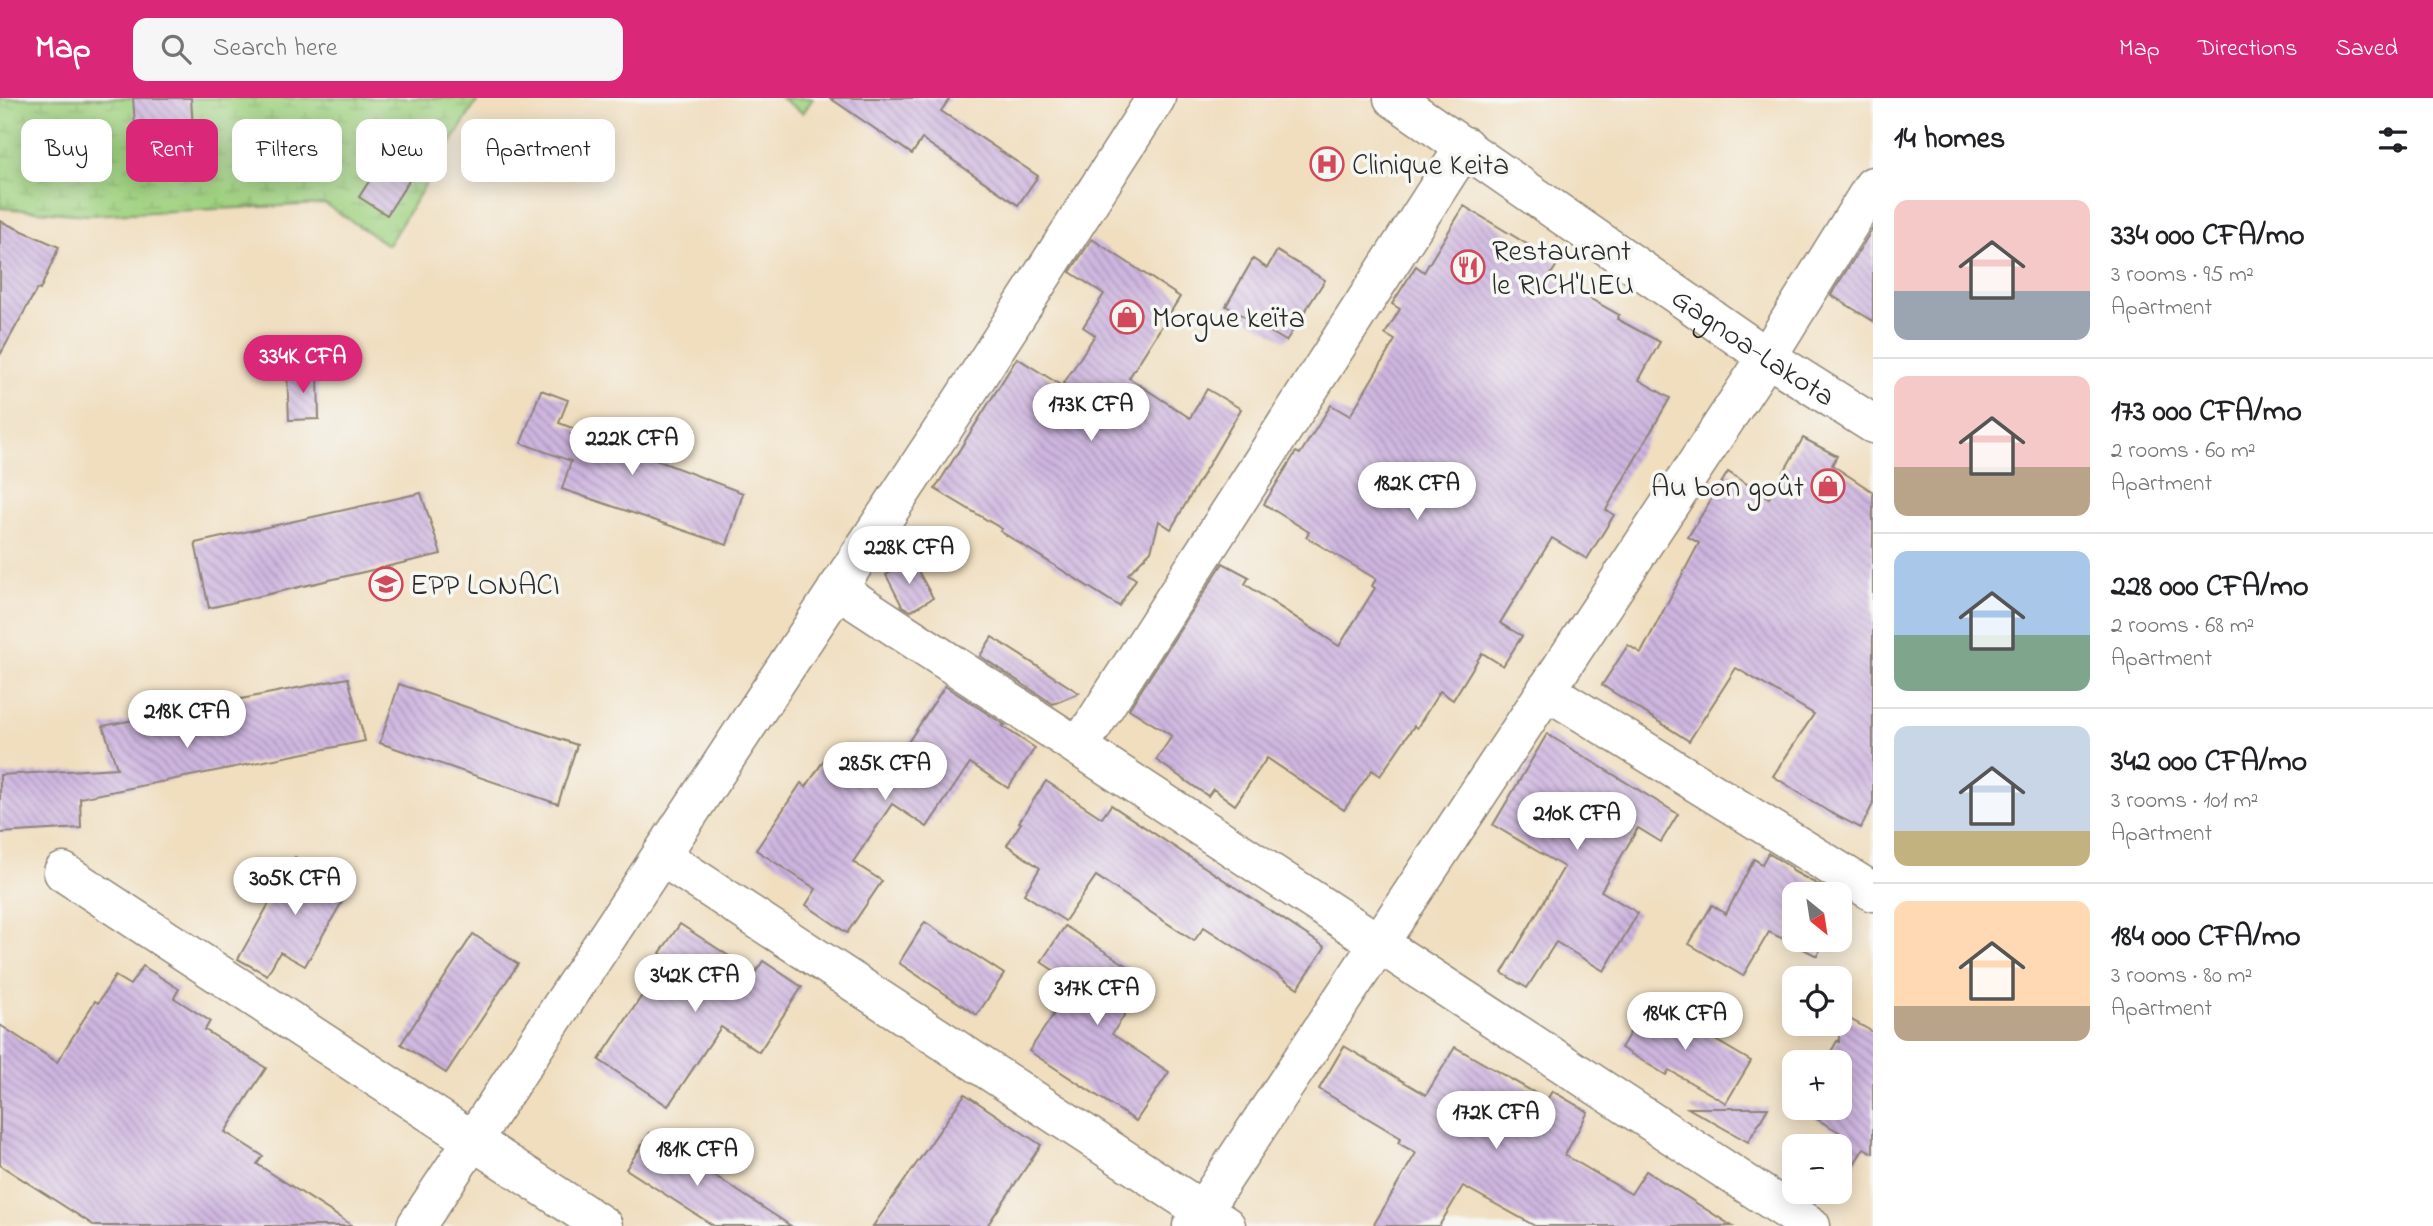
<!DOCTYPE html>
<meta charset="utf-8">
<style>
:root{--surface:#fff;--page:#f6f6f6;--text:#202124;--muted:#757577;--line:#e0e0e0;--accent:#db2777}
body{margin:0;font-family:"Indie Flower",sans-serif;background:var(--page);color:var(--text);height:100vh;display:flex;flex-direction:column;font-size:26px;white-space:nowrap}
*{box-sizing:border-box;margin:0}
p{font-size:23px;color:var(--muted)}
.icon{flex:none;width:38px;height:38px;fill:none;stroke:currentColor;stroke-width:2;stroke-linecap:round;stroke-linejoin:round}
.map{position:relative;flex:1;overflow:hidden}
.sheet{display:flex;flex-direction:column;background:var(--surface);width:560px}
.sheet>*{flex:none}
.top-card{position:absolute;left:21px;top:21px;width:665px;height:63px;display:flex;gap:14px}
.needle{width:46px;rotate:150deg}
.buttons{position:absolute;left:1782px;top:784px;display:grid;gap:14px}
.buttons a{display:grid;place-items:center;width:70px;height:70px;border-radius:14px;background:var(--surface);box-shadow:0 4px 18px #0003;font-size:35px}
.price{position:absolute;translate:-50% -60px;padding:0 16px;border-radius:24px;background:#fff;color:#222;font-size:23px;line-height:46px;filter:drop-shadow(0 2px 4px #0008)}
.price::after{content:'';position:absolute;left:50%;top:42px;width:21px;height:16px;margin-left:-10px;background:inherit;clip-path:polygon(0 0,100% 0,50% 100%)}
.price.on{background:var(--accent);color:#fff}
ul{padding:0;list-style:none}
li{display:flex;align-items:center;gap:21px;height:175px;padding:0 21px}
li+li{border-top:2px solid var(--line)}
li span{display:grid;place-items:center;flex:none;width:196px;height:140px;border-radius:14px;color:#555}
li>.icon{margin-inline-start:auto}
span .icon{width:84px;height:84px;fill:#fffc;stroke-width:1}
li b{font-size:30px}
h2{display:flex;justify-content:space-between;align-items:center;height:84px;padding:0 21px;font-size:30px}
.chip{padding:0 24px;border-radius:14px;background:var(--surface);box-shadow:0 4px 18px #0003;font-size:24px;line-height:63px}
.chip.on{background:var(--accent);color:#fff}
header{display:flex;align-items:center;gap:42px;box-sizing:border-box;height:98px;padding:0 35px;background:var(--accent);color:#fff}
header strong{font-size:33px}
nav{display:flex;gap:38px;margin-inline-start:auto;font-size:24px}
.search{width:490px;height:63px;background:var(--page);display:flex;align-items:center;gap:18px;box-sizing:border-box;padding:0 24px;border-radius:14px;color:var(--muted);font-size:26px}
main{display:flex;flex:1;min-height:0}
.map>svg:first-child{display:block}
.wetland{fill:url(#wetland-marsh);stroke:#667e56;stroke-width:2}
.building{fill:url(#building-back-hatch)}
.lines{fill:none;stroke-linecap:round;stroke-linejoin:round}
.street-casing{stroke:#8e8475;stroke-width:41}
.primary-casing{stroke:#8e8475;stroke-width:41}
.street{stroke:#fff;stroke-width:38}
.primary{stroke:#fff;stroke-width:38}
.labels{text-anchor:middle;stroke-width:7;stroke-linejoin:round;paint-order:stroke}
.poi-label{font-size:30px;fill:#2b2b2b;stroke:#f6f6f2;text-anchor:start}
.street-label{font-size:30px;fill:#2b2b2b;stroke:#f6f6f2}
</style>
<header>
<strong>Map</strong>
<div class="search"><svg class="icon" aria-label="search" viewBox="0 0 24 24"><circle cx="10" cy="10" r="6"/><path d="M15 15l6 6"/></svg>Search here</div>
<nav><a>Map</a><a>Directions</a><a>Saved</a></nav>
</header>
<main>
<div class="map">
<svg width="1873" height="1128" viewBox="0 0 1873 1128">
<defs>
<pattern id="wetland-marsh" width="20" height="14" patternUnits="userSpaceOnUse" patternTransform="scale(1.75)"><rect width="20" height="14" fill="#a0d281"/><path d="M1 5h8M5 5V1M11 12h8M15 12V8" fill="none" stroke="#8ab470"/></pattern>
<pattern id="building-back-hatch" width="6" height="6" patternUnits="userSpaceOnUse" patternTransform="scale(1.75)"><rect width="6" height="6" fill="#cfb6e0"/><path d="M-1 5l2 2M0 0l6 6M5-1l2 2" fill="none" stroke="#a894b6"/></pattern>
</defs>
<rect width="100%" height="100%" fill="#f6f6f2"/>
<filter id="ink" filterUnits="userSpaceOnUse"><feTurbulence type="fractalNoise" baseFrequency=".0143" numOctaves="2"/><feDisplacementMap in="SourceGraphic" scale="14" xChannelSelector="R" yChannelSelector="G"/><feConvolveMatrix kernelMatrix="1 2 1 2 8 2 1 2 1" color-interpolation-filters="sRGB"/></filter>
<filter id="wash" filterUnits="userSpaceOnUse"><feTurbulence type="fractalNoise" baseFrequency=".00686" numOctaves="4" result="noise"/><feDisplacementMap in="SourceGraphic" scale="28" xChannelSelector="R" yChannelSelector="G"/><feGaussianBlur stdDeviation="1.57" result="paint"/><feColorMatrix in="noise" values="0 0 0 0 0 0 0 0 0 0 0 0 0 0 0 0 0 1.4 0 .05"/><feComposite in="paint" operator="in"/></filter>
<g filter="url(#wash)">
<rect width="100%" height="100%" fill="#f0debf"/>
<!-- wetland -->
<g class="wetland">
<polygon points="0,0 479,0 388,147 325,106 88,117 0,110"/>
<polygon points="781,0 813,0 803,15"/>
</g>
<g id="blocks">
<!-- building -->
<g class="building">
<polygon points="133,0 191,0 195,62 138,67"/>
<polygon points="830,0 950,0 941,13 1038,78 1018,107 922,41 912,56"/>
<polygon points="389,52 417,70 387,117 359,99"/>
<polygon points="1464,108 1558,165 1550,178 1619,217 1617,221 1660,244 1639,282 1670,300 1606,412 1614,417 1587,461 1552,440 1500,525 1522,538 1503,568 1482,555 1453,602 1440,593 1417,630 1414,628 1380,678 1372,672 1344,712 1267,660 1235,707 1213,691 1208,698 1156,662 1172,638 1129,611 1223,465 1249,479 1245,486 1339,548 1375,490 1372,488 1376,481 1306,439 1309,434 1264,406 1296,354 1300,356 1331,307 1350,318 1395,242 1385,236 1400,211 1392,206 1416,168 1424,174"/>
<polygon points="0,123 59,149 40,192 37,191 0,257"/>
<polygon points="1873,130 1873,223 1831,197"/>
<polygon points="1092,141 1180,199 1129,280 1190,320 1207,291 1241,311 1171,431 1159,423 1151,453 1128,476 1136,481 1119,508 1000,433 1002,431 935,391 1017,260 1062,288 1095,237 1083,229 1104,196 1070,174"/>
<polygon points="1277,153 1325,182 1286,243 1226,208 1253,161 1267,170"/>
<polygon points="318,273 319,321 289,322 287,274"/>
<polygon points="541,292 568,302 559,325 743,395 727,447 562,391 571,363 521,345"/>
<polygon points="1803,340 1837,358 1832,367 1873,394 1873,706 1861,730 1829,714 1773,678 1814,616 1736,570 1689,643 1602,587 1628,547 1641,555 1699,445 1688,439 1728,374 1769,400"/>
<polygon points="421,395 441,456 209,510 195,445"/>
<polygon points="912,462 933,500 911,513 902,508 886,477"/>
<polygon points="992,539 1079,595 1053,606 980,558"/>
<polygon points="348,580 365,643 80,700 81,730 0,735 0,677 117,670 103,628"/>
<polygon points="399,586 577,647 558,706 380,645"/>
<polygon points="945,588 1005,627 1002,628 1035,650 1008,690 970,665 927,729 892,706 853,764 882,783 847,835 806,807 816,791 756,752 801,685 806,689 824,662 863,688 886,653 897,661"/>
<polygon points="1547,636 1678,716 1661,744 1638,730 1601,793 1638,815 1604,873 1556,844 1527,890 1502,875 1564,769 1493,727"/>
<polygon points="1046,683 1102,720 1111,707 1325,849 1298,890 1204,829 1194,843 1096,778 1065,823 1024,796 1040,770 1007,747 1021,725 1019,724"/>
<polygon points="1768,755 1792,770 1791,772 1835,796 1794,796 1794,842 1825,842 1817,858 1769,834 1743,878 1689,846 1712,807 1726,816 1754,761 1762,766"/>
<polygon points="295,759 350,790 305,868 280,854 267,877 238,861"/>
<polygon points="925,824 1004,876 977,917 899,865"/>
<polygon points="680,826 755,875 763,863 802,889 759,954 721,929 668,1008 599,962 667,860 660,855"/>
<polygon points="1065,828 1148,881 1112,936 1169,974 1136,1023 1029,953 1074,886 1041,864"/>
<polygon points="473,836 518,866 446,975 401,946"/>
<polygon points="143,868 179,891 174,900 210,923 205,932 266,970 225,1034 263,1058 257,1066 353,1128 95,1128 0,1067 0,927 57,964 95,903 98,905 115,878 130,887"/>
<polygon points="1649,903 1751,963 1726,1005 1669,972 1666,977 1621,950"/>
<polygon points="1839,915 1873,934 1873,1055 1864,1050 1839,1090 1839,1034 1798,1010 1839,1010 1839,964 1825,964 1837,943 1839,944"/>
<polygon points="1344,948 1426,997 1455,949 1547,1002 1552,993 1588,1014 1565,1057 1631,1096 1646,1073 1732,1128 1535,1128 1463,1088 1439,1128 1373,1128 1416,1055 1398,1045 1401,1040 1319,991"/>
<polygon points="965,996 1041,1047 987,1128 873,1128"/>
<polygon points="1688,1010 1768,1010 1748,1044"/>
<polygon points="650,1035 791,1128 714,1128 626,1071"/>
</g>
</g>
</g>
<g filter="url(#ink)">
<use href="#blocks" fill-opacity="0" stroke="#8e8475" stroke-width="2"/>
<g class="lines">
<defs>
<g id="street">
<polyline points="837,491 1811,1128"/>
<polyline points="1546,592 1873,794"/>
<polyline points="1079,649 1465,48"/>
<polyline points="661,758 1226,1128"/>
<polyline points="63,774 603,1128"/>
<polyline points="416,1128 961,304 1156,0"/>
<polyline points="1192,1128 1767,259 1873,88"/>
</g>
<g id="primary">
<path id="s1" d="M1393,0L1767,259L1873,326"/>
</g>
</defs>
<!-- street casing -->
<use href="#street" class="street-casing"/>
<!-- primary casing -->
<use href="#primary" class="primary-casing"/>
<!-- street -->
<use href="#street" class="street"/>
<!-- primary -->
<use href="#primary" class="primary"/>
</g>
</g>
<!-- icons -->
<defs>
<symbol id="hospital-ring" viewBox="-11 -11 22 22"><circle r="9.5" fill="#f6f6f2" stroke="#d1495b" stroke-width="1.5"/><path d="M-5-5h3v3.5h4V-5h3V5h-3V1.5h-4V5h-3Z" fill="#d1495b"/></symbol>
<symbol id="restaurant-ring" viewBox="-11 -11 22 22"><circle r="9.5" fill="#f6f6f2" stroke="#d1495b" stroke-width="1.5"/><path d="M-5-6h1v4h1v-4h1v4h1v-4h1v5L-1.5 .5V6h-2V.5L-5-1ZM5-6V6H3V1.5H1.5Q1.5-4 5-6Z" fill="#d1495b"/></symbol>
<symbol id="shop-ring" viewBox="-11 -11 22 22"><circle r="9.5" fill="#f6f6f2" stroke="#d1495b" stroke-width="1.5"/><path d="M-5-2.5h2.3a2.7 3.5 0 0 1 5.4 0H5L5.5 6h-11ZM-1.5-2.5h3a1.5 2.3 0 0 0-3 0Z" fill="#d1495b"/></symbol>
<symbol id="school-ring" viewBox="-11 -11 22 22"><circle r="9.5" fill="#f6f6f2" stroke="#d1495b" stroke-width="1.5"/><path d="M0-5L7-2L0 1L-7-2ZM-4 1L0 2.5L4 1V4Q0 6-4 4Z" fill="#d1495b"/></symbol>
</defs>
<g fill-rule="evenodd">
<use href="#hospital-ring" x="1308" y="47" width="38" height="38"/>
<use href="#restaurant-ring" x="1449" y="150" width="38" height="38"/>
<use href="#shop-ring" x="1108" y="200" width="38" height="38"/>
<use href="#shop-ring" x="1809" y="369" width="38" height="38"/>
<use href="#school-ring" x="367" y="467" width="38" height="38"/>
</g>
<g class="labels">
<!-- poi labels -->
<g class="poi-label">
<text x="1352" y="76">Clinique Keita</text>
<text x="1492" y="162">Restaurant<tspan x="1492" dy="34">le RICH'LIEU</tspan></text>
<text x="1152" y="229">Morgue keïta</text>
<text x="1804" y="398" text-anchor="end">Au bon goût</text>
<text x="410" y="496">EPP LONACI</text>
</g>
<!-- street labels -->
<g class="street-label">
<text dy="10" stroke="none"><textPath href="#s1" startOffset="438">Gagnoa-Lakota</textPath></text>
</g>
</g>
</svg>
<div class="buttons">
<a><svg class="needle" viewBox="-14 -14 28 28"><path d="M0-13l5 13h-10z" fill="#e53935"/><path d="M0 13l5-13h-10z" fill="#757577"/></svg></a>
<a><svg class="icon" aria-label="locate" viewBox="0 0 24 24"><circle cx="12" cy="12" r="6"/><path d="M12 2v4M12 18v4M2 12h4M18 12h4"/></svg></a>
<a>+</a>
<a>−</a>
</div>
<b class="price on" style="left:303px;top:297px">334K CFA</b>
<b class="price" style="left:1091px;top:345px">173K CFA</b>
<b class="price" style="left:632px;top:379px">222K CFA</b>
<b class="price" style="left:1417px;top:424px">182K CFA</b>
<b class="price" style="left:909px;top:488px">228K CFA</b>
<b class="price" style="left:187px;top:652px">218K CFA</b>
<b class="price" style="left:885px;top:704px">285K CFA</b>
<b class="price" style="left:1577px;top:754px">210K CFA</b>
<b class="price" style="left:295px;top:819px">305K CFA</b>
<b class="price" style="left:695px;top:916px">342K CFA</b>
<b class="price" style="left:1097px;top:929px">317K CFA</b>
<b class="price" style="left:1685px;top:954px">184K CFA</b>
<b class="price" style="left:1496px;top:1053px">172K CFA</b>
<b class="price" style="left:697px;top:1090px">181K CFA</b>
<div class="top-card">
<a class="chip">Buy</a>
<a class="chip on">Rent</a>
<a class="chip">Filters</a>
<a class="chip">New</a>
<a class="chip">Apartment</a>
</div>
</div>
<section class="sheet">
<h2>14 homes<svg class="icon" aria-label="filters" viewBox="0 0 24 24"><path d="M4 7h16M4 17h16"/><circle cx="9" cy="7" r="2"/><circle cx="15" cy="17" r="2"/></svg></h2>
<ul>
<li><span style="background:linear-gradient(#f6c9c9 65%,#9aa5b1 0)"><svg class="icon" aria-label="home" viewBox="0 0 24 24"><path d="M3 11l9-7 9 7M6 9v11h12V9"/></svg></span><div><b>334 000 CFA/mo</b><p>3 rooms · 95 m²</p><p>Apartment</p></div></li>
<li><span style="background:linear-gradient(#f6c9c9 65%,#b9a48a 0)"><svg class="icon" aria-label="home" viewBox="0 0 24 24"><path d="M3 11l9-7 9 7M6 9v11h12V9"/></svg></span><div><b>173 000 CFA/mo</b><p>2 rooms · 60 m²</p><p>Apartment</p></div></li>
<li><span style="background:linear-gradient(#a9c7e8 60%,#7fa58c 0)"><svg class="icon" aria-label="home" viewBox="0 0 24 24"><path d="M3 11l9-7 9 7M6 9v11h12V9"/></svg></span><div><b>228 000 CFA/mo</b><p>2 rooms · 68 m²</p><p>Apartment</p></div></li>
<li><span style="background:linear-gradient(#c9d6e8 75%,#c2b280 0)"><svg class="icon" aria-label="home" viewBox="0 0 24 24"><path d="M3 11l9-7 9 7M6 9v11h12V9"/></svg></span><div><b>342 000 CFA/mo</b><p>3 rooms · 101 m²</p><p>Apartment</p></div></li>
<li><span style="background:linear-gradient(#ffd9b3 75%,#b9a48a 0)"><svg class="icon" aria-label="home" viewBox="0 0 24 24"><path d="M3 11l9-7 9 7M6 9v11h12V9"/></svg></span><div><b>184 000 CFA/mo</b><p>3 rooms · 80 m²</p><p>Apartment</p></div></li>
</ul>
</section>
</main>
